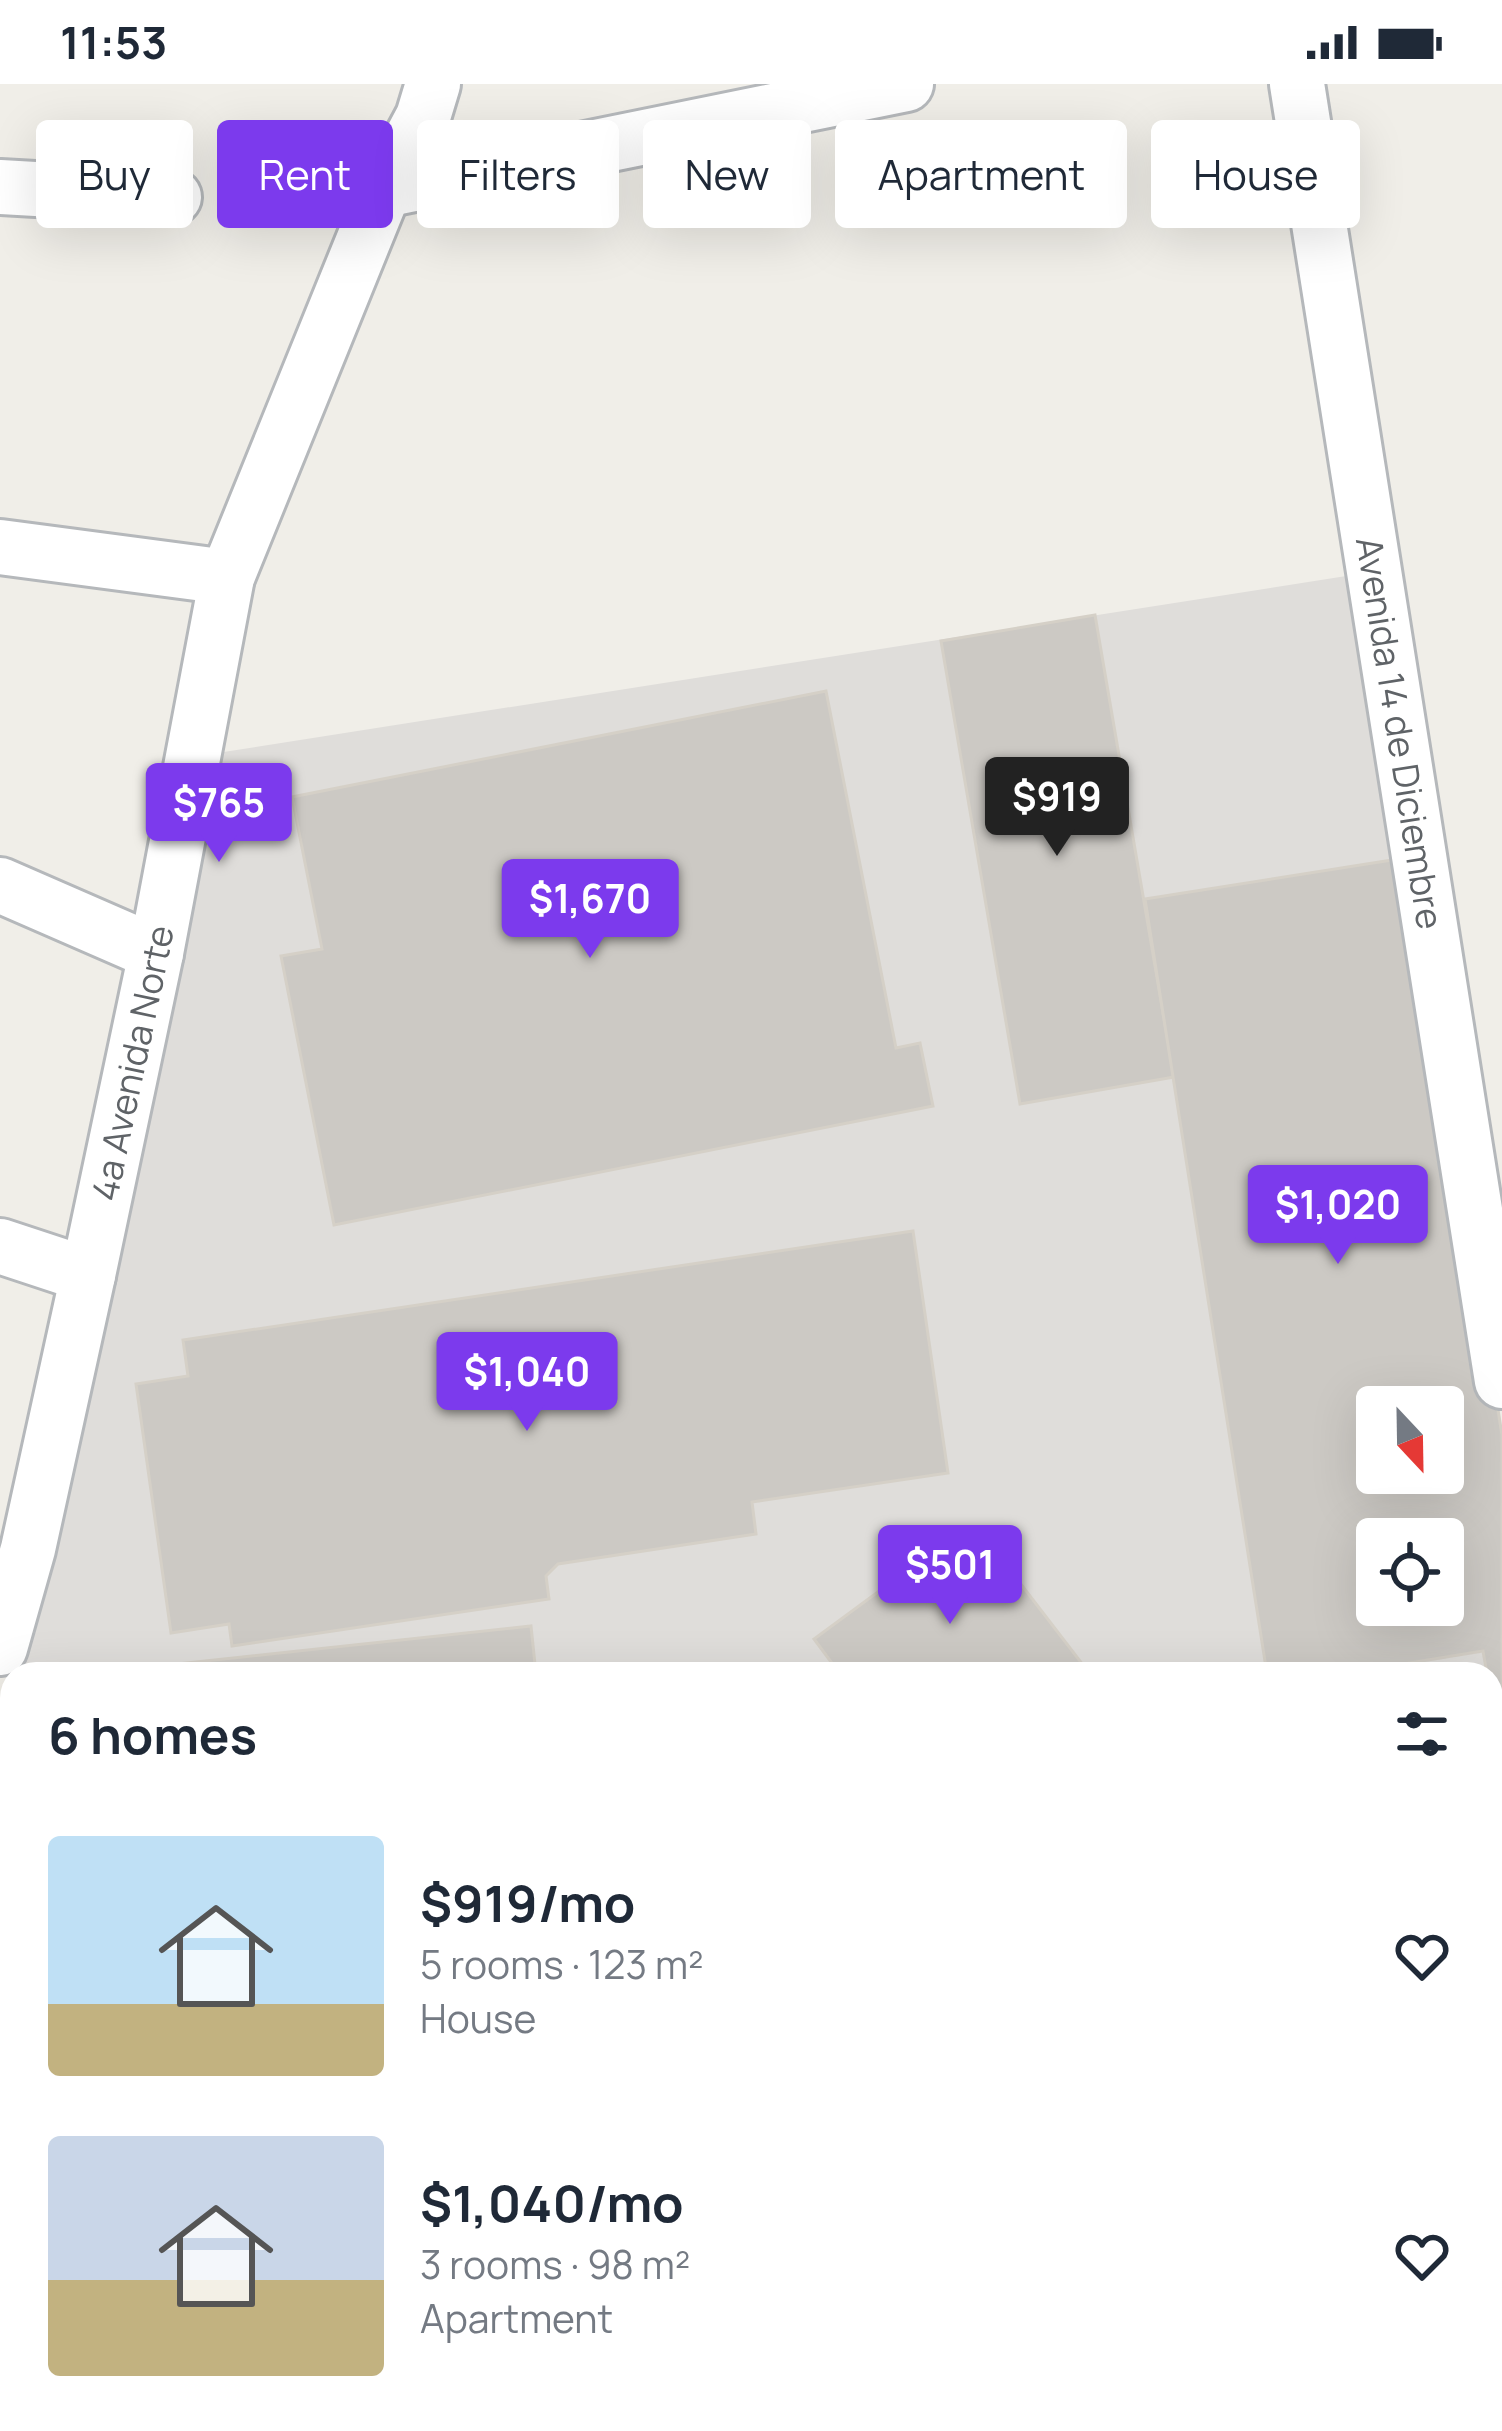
<!DOCTYPE html>
<meta charset="utf-8">
<style>
:root{--surface:#fff;--page:#f6f6f7;--text:#1f2937;--muted:#747a83;--accent:#7c3aed}
body{margin:0;font-family:Manrope,sans-serif;background:var(--page);color:var(--text);height:100vh;display:flex;flex-direction:column;font-size:45px;white-space:nowrap}
*{box-sizing:border-box;margin:0}
p{font-size:39px;color:var(--muted)}
.icon{flex:none;width:66px;height:66px;fill:none;stroke:currentColor;stroke-width:2;stroke-linecap:round;stroke-linejoin:round}
.map{position:relative;flex:1;overflow:hidden}
.drawer{position:absolute;left:0px;top:1578px;width:1503px;height:771px;display:flex;flex-direction:column;background:var(--surface);border-radius:36px 36px 0 0;box-shadow:0 12px 48px #0002}
.drawer>*{flex:none}
.guide{position:absolute;left:36px;top:36px;width:1431px;height:108px;display:flex;gap:24px}
.needle{width:78px;rotate:158deg}
.buttons{position:absolute;left:1356px;top:1302px;display:grid;gap:24px}
.buttons a{display:grid;place-items:center;width:108px;height:108px;border-radius:12px;background:var(--surface);box-shadow:0 12px 48px #0002;font-size:60px}
.price{position:absolute;translate:-50% -102px;padding:0 27px;border-radius:12px;background:var(--accent);color:#fff;font-size:39px;line-height:78px;filter:drop-shadow(0 3px 6px #0008)}
.price::after{content:'';position:absolute;left:50%;top:72px;width:36px;height:27px;margin-left:-18px;background:inherit;clip-path:polygon(0 0,100% 0,50% 100%)}
.price.current{background:#222;color:#fff}
ul{padding:0;list-style:none}
li{display:flex;align-items:center;gap:36px;height:300px;padding:0 48px}
li span{display:grid;place-items:center;flex:none;width:336px;height:240px;border-radius:12px;color:#555}
li>.icon{margin-inline-start:auto}
span .icon{width:144px;height:144px;fill:#fffc;stroke-width:1}
li b{font-size:51px}
h2{display:flex;justify-content:space-between;align-items:center;height:144px;padding:0 48px;font-size:51px}
.chip{padding:0 42px;border-radius:12px;background:var(--surface);box-shadow:0 12px 48px #0002;font-size:42px;line-height:108px}
.chip.current{background:var(--accent);color:#fff}
.status{display:flex;justify-content:space-between;align-items:center;height:84px;padding:0 60px;background:var(--surface);direction:ltr}
.status svg{height:33px;fill:currentColor}
.map>svg:first-child{display:block}
.commercial{fill:#fcf6e1}
.industrial{fill:#dfddda;fill-rule:evenodd}
.building{fill:#ccc9c4;stroke:#d5d0c7;stroke-width:3;fill-rule:evenodd}
.lines{fill:none;stroke-linecap:round;stroke-linejoin:round}
.minor-casing{stroke:#b5b8bb;stroke-width:60}
.highway-casing{stroke:#e8a610;stroke-width:72}
.minor{stroke:#fff;stroke-width:54}
.highway{stroke:#f6df99;stroke-width:66}
.labels{text-anchor:middle;stroke-width:10;stroke-linejoin:round;paint-order:stroke}
.street-label{font-size:36px;fill:#5f6367;stroke:#fff}
</style>
<div class="status"><b>11:53</b><svg viewBox="0 0 49 12"><path d="M0 12V9h3v3zM5 12V6h3v6zM10 12V3h3v9zM15 12V0h3v12zM26 1h20v11H26zM47 4h2v5h-2z"/></svg></div>
<div class="map">
<svg width="1502" height="2347" viewBox="0 0 1502 2347">
<rect width="100%" height="100%" fill="#f0eee8"/>
<!-- commercial -->
<polygon class="commercial" points="876,2337 1009,2337 996,2347 883,2347"/>
<!-- industrial -->
<g class="industrial">
<path d="M1359,490L1411,773L1502,1351V1717L1491,1725V1590H18L55,1437L217,669ZM1377,1323H1443V1389H1377ZM1377,1455H1443V1521H1377Z"/>
<polygon points="12,1616 12,2337 611,2337 598,2347 0,2347 0,1667"/>
</g>
<!-- building -->
<g class="building">
<polygon points="1095,531 1174,993 1020,1020 941,557"/>
<polygon points="826,607 896,964 920,959 933,1022 334,1141 281,872 322,865 292,713"/>
<path d="M1411,773L1502,1351V1641L1495,1642L1491,1590H1487L1483,1567L1342,1590H1267L1145,815ZM1377,1323H1443V1389H1377ZM1377,1455H1443V1521H1377Z"/>
<polygon points="913,1147 948,1389 752,1418 756,1450 558,1480 546,1492 549,1515 232,1562 229,1540 171,1549 136,1300 188,1292 183,1256"/>
<polygon points="997,1469 1090,1590 840,1590 814,1555 928,1471 943,1491 967,1473 977,1484"/>
<polygon points="531,1542 536,1590 85,1590"/>
<polygon points="12,2260 12,2337 156,2337 164,2347 0,2347 0,2269"/>
</g>
<g class="lines">
<defs>
<g id="minor">
<path id="s1" d="M1297,0L1502,1297"/>
<polyline points="0,103 174,113"/>
<polyline points="384,106 906,0"/>
<polyline points="0,463 227,493"/>
<polyline points="0,801 156,869"/>
<polyline points="0,1162 88,1191"/>
<path id="s2" d="M0,1564L28,1465L88,1191L156,869L227,493L384,106L423,33L433,0"/>
<polyline points="1491,2215 1502,2207"/>
<polyline points="558,2337 566,2347"/>
<polyline points="623,2347 636,2337"/>
<polyline points="1365,2347 1372,2337"/>
</g>
<g id="highway">
<polyline points="1491,1741 1502,1732"/>
<polyline points="1491,1803 1502,1795"/>
<polyline points="698,2347 711,2337"/>
<polyline points="799,2347 811,2337"/>
</g>
</defs>
<!-- minor casing -->
<use href="#minor" class="minor-casing"/>
<!-- highway casing -->
<use href="#highway" class="highway-casing"/>
<!-- minor -->
<use href="#minor" class="minor"/>
<!-- highway -->
<use href="#highway" class="highway"/>
</g>
<g class="labels">
<!-- street labels -->
<g class="street-label">
<text dy="13" stroke="none"><textPath href="#s1" startOffset="657">Avenida 14 de Diciembre</textPath></text>
<text dy="13" stroke="none"><textPath href="#s2" startOffset="600">4a Avenida Norte</textPath></text>
</g>
</g>
</svg>
<div class="buttons">
<a><svg class="needle" viewBox="-14 -14 28 28"><path d="M0-13l5 13h-10z" fill="#e53935"/><path d="M0 13l5-13h-10z" fill="#747a83"/></svg></a>
<a><svg class="icon" aria-label="locate" viewBox="0 0 24 24"><circle cx="12" cy="12" r="6"/><path d="M12 2v4M12 18v4M2 12h4M18 12h4"/></svg></a>
</div>
<b class="price current" style="left:1057px;top:775px">$919</b>
<b class="price" style="left:219px;top:781px">$765</b>
<b class="price" style="left:590px;top:877px">$1,670</b>
<b class="price" style="left:1338px;top:1183px">$1,020</b>
<b class="price" style="left:527px;top:1350px">$1,040</b>
<b class="price" style="left:950px;top:1543px">$501</b>
<div class="guide">
<a class="chip">Buy</a>
<a class="chip current">Rent</a>
<a class="chip">Filters</a>
<a class="chip">New</a>
<a class="chip">Apartment</a>
<a class="chip">House</a>
</div>
<section class="drawer">
<h2>6 homes<svg class="icon" aria-label="filters" viewBox="0 0 24 24"><path d="M4 7h16M4 17h16"/><circle cx="9" cy="7" r="2"/><circle cx="15" cy="17" r="2"/></svg></h2>
<ul>
<li><span style="background:linear-gradient(#bfe0f5 70%,#c2b280 0)"><svg class="icon" aria-label="home" viewBox="0 0 24 24"><path d="M3 11l9-7 9 7M6 9v11h12V9"/></svg></span><div><b>$919/mo</b><p>5 rooms · 123 m²</p><p>House</p></div><svg class="icon" aria-label="heart" viewBox="0 0 24 24"><path d="M12 20l-8-8c-3-5 5-10 8-4 3-6 11-1 8 4z"/></svg></li>
<li><span style="background:linear-gradient(#c9d6e8 60%,#c2b280 0)"><svg class="icon" aria-label="home" viewBox="0 0 24 24"><path d="M3 11l9-7 9 7M6 9v11h12V9"/></svg></span><div><b>$1,040/mo</b><p>3 rooms · 98 m²</p><p>Apartment</p></div><svg class="icon" aria-label="heart" viewBox="0 0 24 24"><path d="M12 20l-8-8c-3-5 5-10 8-4 3-6 11-1 8 4z"/></svg></li>
</ul>
</section>
</div>
